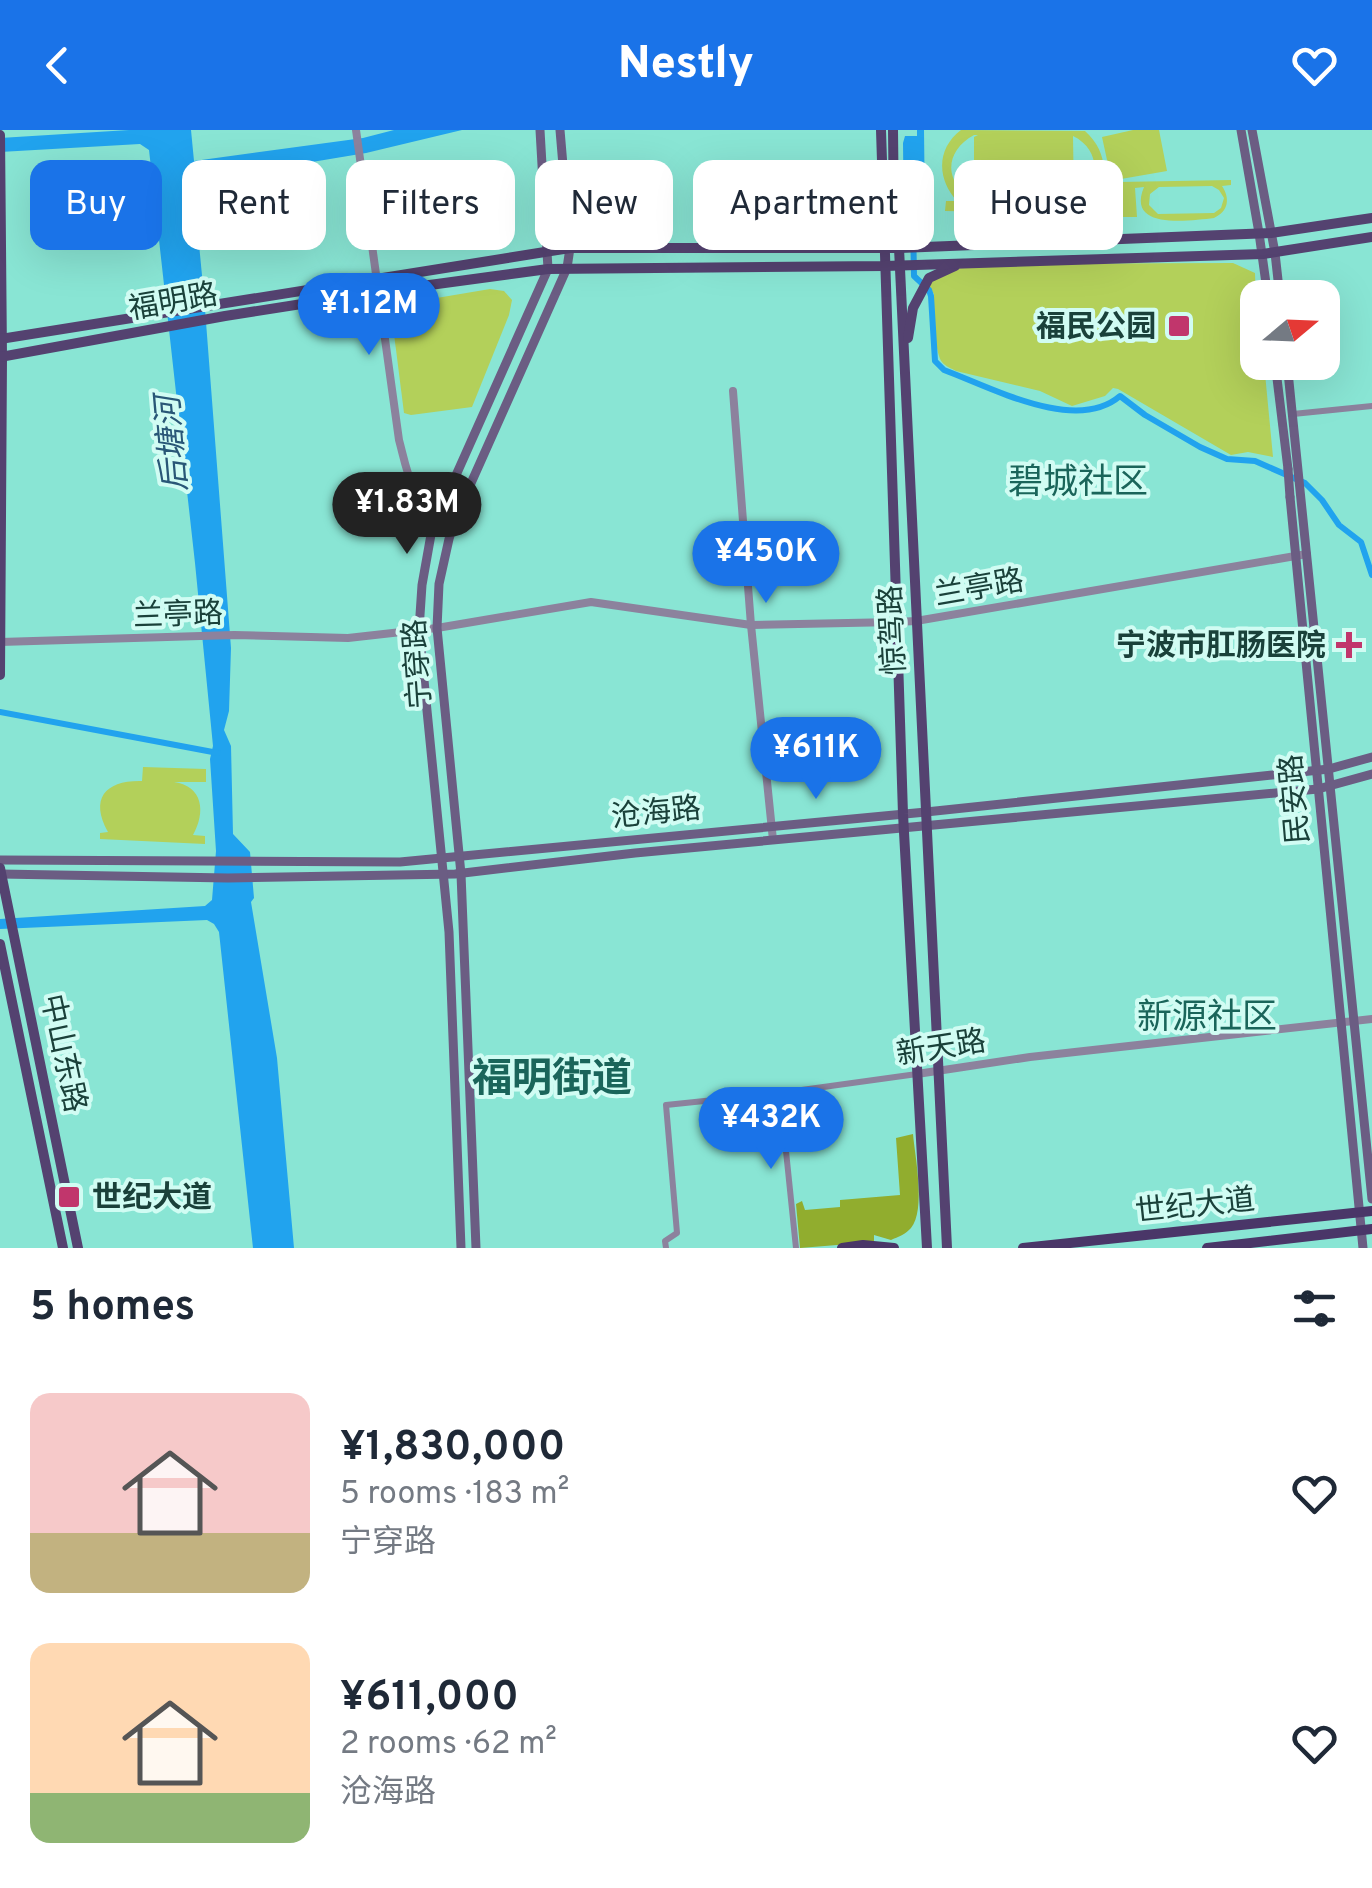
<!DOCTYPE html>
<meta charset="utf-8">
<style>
:root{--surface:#fff;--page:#f6f6f7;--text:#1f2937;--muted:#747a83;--accent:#1a73e8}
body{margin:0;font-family:Overpass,"Noto Sans SC",sans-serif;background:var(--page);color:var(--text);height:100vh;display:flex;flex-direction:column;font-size:38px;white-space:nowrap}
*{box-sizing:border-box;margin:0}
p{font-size:32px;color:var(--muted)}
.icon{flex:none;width:55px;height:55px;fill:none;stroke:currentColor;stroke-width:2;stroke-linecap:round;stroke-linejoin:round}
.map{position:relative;height:1118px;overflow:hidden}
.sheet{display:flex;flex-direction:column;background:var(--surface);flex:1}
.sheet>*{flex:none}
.guide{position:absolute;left:30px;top:30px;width:1312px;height:90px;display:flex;gap:20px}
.needle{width:65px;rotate:71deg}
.tools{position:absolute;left:1240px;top:150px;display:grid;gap:20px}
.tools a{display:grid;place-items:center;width:100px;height:100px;border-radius:20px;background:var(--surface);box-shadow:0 10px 40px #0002;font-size:50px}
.price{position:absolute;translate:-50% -85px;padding:0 22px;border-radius:35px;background:var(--accent);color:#fff;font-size:32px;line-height:65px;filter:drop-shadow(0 2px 5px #0008)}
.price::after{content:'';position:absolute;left:50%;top:60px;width:30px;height:22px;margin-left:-15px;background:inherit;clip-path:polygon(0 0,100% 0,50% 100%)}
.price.active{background:#222;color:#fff}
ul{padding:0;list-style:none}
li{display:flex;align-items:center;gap:30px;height:250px;padding:0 30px}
li span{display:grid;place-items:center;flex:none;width:280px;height:200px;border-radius:20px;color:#555}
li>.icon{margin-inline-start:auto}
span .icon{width:120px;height:120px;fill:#fffc;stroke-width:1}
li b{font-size:42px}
h2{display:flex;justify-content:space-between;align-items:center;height:120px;padding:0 30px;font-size:42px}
.chip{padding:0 35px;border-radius:20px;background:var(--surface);box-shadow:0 10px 40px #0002;font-size:35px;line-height:90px}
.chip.active{background:var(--accent);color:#fff}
header{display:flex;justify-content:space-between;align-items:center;height:130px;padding:0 30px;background:var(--accent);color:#fff;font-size:45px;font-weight:800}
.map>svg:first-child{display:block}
.green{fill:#b3d05a;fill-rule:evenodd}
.forest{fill:#91ad2e}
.water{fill:#21a3ee}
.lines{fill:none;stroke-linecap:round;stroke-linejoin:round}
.canal{stroke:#21a3ee;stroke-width:6}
.minor{stroke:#8c829d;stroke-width:6}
.tertiary{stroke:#8c829d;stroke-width:8}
.secondary{stroke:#6b5d83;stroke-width:9}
.primary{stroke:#544270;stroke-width:10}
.trunk{stroke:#4a3668;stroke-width:10}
.secondary-bridge{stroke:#6b5d83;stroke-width:9}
.poi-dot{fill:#c1366c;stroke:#d1fcf3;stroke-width:4}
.labels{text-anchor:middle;stroke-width:8;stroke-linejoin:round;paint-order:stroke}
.street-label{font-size:30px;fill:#1a413a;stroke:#d1fcf3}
.poi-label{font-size:30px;font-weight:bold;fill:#1a413a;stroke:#d1fcf3;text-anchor:end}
.water-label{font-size:32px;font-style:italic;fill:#295777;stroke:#d1fcf3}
.quarter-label{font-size:35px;fill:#1a655a;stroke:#d1fcf3}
.district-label{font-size:40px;font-weight:bold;fill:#1a655a;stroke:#d1fcf3}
</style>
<header><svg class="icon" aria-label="back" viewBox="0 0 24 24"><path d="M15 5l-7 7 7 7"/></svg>Nestly<svg class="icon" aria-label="heart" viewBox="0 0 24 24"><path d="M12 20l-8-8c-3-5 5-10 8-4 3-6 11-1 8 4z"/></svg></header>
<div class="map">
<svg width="1372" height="1118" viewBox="0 0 1372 1118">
<rect width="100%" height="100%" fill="#89e5d4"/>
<!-- green -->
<g class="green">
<path d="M961,0L1085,1C1108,22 1110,50 1089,72L1098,73L1099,84L945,81L946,71H957C937,49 936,19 961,0ZM974,5H978L974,7V69L979,72C945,58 941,23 974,5ZM1073,6C1102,20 1101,55 1074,71Z"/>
<polygon points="1133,0 1159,0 1167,41 1121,49 1118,37 1109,39 1102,7"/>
<path d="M1231,50V55L1222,56C1230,68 1229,81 1214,88C1188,91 1126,100 1144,57L1135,58L1137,87H1120L1119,52ZM1212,56L1219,60L1224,68L1221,78L1214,83L1158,84L1149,75L1150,64L1159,57Z"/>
<path d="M1233,133L1255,143L1258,232L1264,233L1273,327L1248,322L1231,325L1118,259L1113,258L1105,266L1072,276L1040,261L956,241C951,238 946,237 942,232C934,221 933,178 934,164L927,153L960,134Z"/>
<polygon points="490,159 504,161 512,170 509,185 472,277 411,285 404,283 393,196 395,180 407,173"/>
<path d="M143,637L206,639V652H174C203,656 206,682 193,705L205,706V714L100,709V703L108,702C89,668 106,650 142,651Z"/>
</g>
<!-- forest -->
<path class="forest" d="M913,1004C915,1027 926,1080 911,1098C906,1104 898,1107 891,1110L874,1105V1112L800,1118L796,1074L802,1071L805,1080L840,1077V1070L900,1065L896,1008Z"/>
<!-- water -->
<g class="water">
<polygon points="129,0 191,0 194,31 363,8 394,0 462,0 366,23 288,36 286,39 193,52 204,166 231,518 229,581 224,600 231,616 233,704 250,722 254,768 251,772 277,928 294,1118 253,1118 219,802 214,794 207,790 0,799 0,789 205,776 212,770 216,721 210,629 213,616 195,433 149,20 140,14 0,22 0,8"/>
<polygon points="917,0 924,0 925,86 912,99 904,98 903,13 905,6 917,6"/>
</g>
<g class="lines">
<!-- canal -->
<g class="canal">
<path d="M913,91L914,146L929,160L931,166L935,231L944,240C990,257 1076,304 1120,266L1145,285L1200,317L1227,329L1255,331L1305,353L1322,370L1339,395L1361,412L1372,445"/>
<polyline points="0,582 218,623"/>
</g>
<!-- minor -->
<g class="minor">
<polyline points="1293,284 1372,276"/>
<polyline points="780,963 796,1118"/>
<polyline points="666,1118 665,1111 677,1103 666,975 780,963 917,944"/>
</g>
<!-- tertiary -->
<g class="tertiary">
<path d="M356,0L399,310C406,335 411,375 440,382"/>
<polyline points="733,261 751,495 773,710"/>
<polyline points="0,512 234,505 348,508 437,498 591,472 751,495 896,492 916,491 1307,424"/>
<polyline points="917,944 1030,927 1372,889"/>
</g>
<!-- secondary -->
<g class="secondary">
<polyline points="1241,0 1259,103 1268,168"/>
<polyline points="1252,0 1275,123 1280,168"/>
<polyline points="1275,232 1288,339"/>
<polyline points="1287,232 1372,1069"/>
<polyline points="1290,367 1363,1118"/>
<polyline points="0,730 400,732 926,682 1329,639 1372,627"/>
<polyline points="0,744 228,748 455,744 635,723 1318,659 1372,644"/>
<polyline points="461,1118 449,802 419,500 422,455 432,399 548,139 540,0"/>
<polyline points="476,1118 461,744 437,498 439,454 449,409 455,389 567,138 570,118 560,0"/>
</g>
<!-- primary -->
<g class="primary">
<polyline points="881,0 903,684 927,1118"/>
<polyline points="893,0 894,87 899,118 947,1118"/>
<polyline points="0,5 2,227 0,545"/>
<polyline points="908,208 913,178 929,148 955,136"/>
<polyline points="0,209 570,118 900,118 1271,103 1372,88"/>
<polyline points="0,227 225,186 378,162 548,139 885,136 1263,124 1372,107"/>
<polyline points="0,738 78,1118"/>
<polyline points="0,814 63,1118"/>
</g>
<!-- trunk -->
<g class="trunk">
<polyline points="842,1118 863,1115 894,1118"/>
<polyline points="1023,1118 1372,1081"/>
<polyline points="1207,1118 1372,1099"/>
</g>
<!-- secondary-bridge -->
<polyline class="secondary-bridge" points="1288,339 1290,367"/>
</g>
<!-- markers -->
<g class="poi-dot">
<rect x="1167" y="184" width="24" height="24" rx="5"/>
<path d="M1344 500h10v10h10v10h-10v10h-10v-10h-10v-10h10z"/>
<rect x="57" y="1055" width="24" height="24" rx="5"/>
</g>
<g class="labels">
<!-- street labels -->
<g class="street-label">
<text transform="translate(173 171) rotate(-10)" y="10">福明路</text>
<text transform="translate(979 457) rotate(-10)" y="10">兰亭路</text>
<text transform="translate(178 484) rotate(-2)" y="10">兰亭路</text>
<text transform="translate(892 500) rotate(-93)" y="10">惊驾路</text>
<text transform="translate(417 534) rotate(-94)" y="10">宁穿路</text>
<text transform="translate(1294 669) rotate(-95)" y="10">民安路</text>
<text transform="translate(656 682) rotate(-6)" y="10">沧海路</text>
<text transform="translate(941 917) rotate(-9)" y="10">新天路</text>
<text transform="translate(64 923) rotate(78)" y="10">中山东路</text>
<text transform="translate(1195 1075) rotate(-6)" y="10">世纪大道</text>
</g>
<!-- poi labels -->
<g class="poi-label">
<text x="1156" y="206">福民公园</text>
<text x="1326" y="525">宁波市肛肠医院</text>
<text x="92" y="1077" text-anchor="start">世纪大道</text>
</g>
<!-- water labels -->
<g class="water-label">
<text transform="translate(171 314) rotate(-95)" y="11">后塘河</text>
</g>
<!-- quarter labels -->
<g class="quarter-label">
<text x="1078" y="363">碧城社区</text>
<text x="1207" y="898">新源社区</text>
</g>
<!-- district labels -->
<g class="district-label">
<text x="552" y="961">福明街道</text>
</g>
</g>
</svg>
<div class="tools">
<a><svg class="needle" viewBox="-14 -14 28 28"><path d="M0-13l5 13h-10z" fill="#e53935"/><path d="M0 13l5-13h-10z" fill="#747a83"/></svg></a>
</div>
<b class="price" style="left:369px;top:228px">¥1.12M</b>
<b class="price active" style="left:407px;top:427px">¥1.83M</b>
<b class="price" style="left:766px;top:476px">¥450K</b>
<b class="price" style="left:816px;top:672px">¥611K</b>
<b class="price" style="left:771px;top:1042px">¥432K</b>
<div class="guide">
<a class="chip active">Buy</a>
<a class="chip">Rent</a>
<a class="chip">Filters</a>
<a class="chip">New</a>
<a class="chip">Apartment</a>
<a class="chip">House</a>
</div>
</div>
<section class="sheet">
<h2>5 homes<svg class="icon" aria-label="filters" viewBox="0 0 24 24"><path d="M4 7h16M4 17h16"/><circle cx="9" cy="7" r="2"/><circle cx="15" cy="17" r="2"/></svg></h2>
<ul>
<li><span style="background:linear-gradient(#f6c9c9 70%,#c2b280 0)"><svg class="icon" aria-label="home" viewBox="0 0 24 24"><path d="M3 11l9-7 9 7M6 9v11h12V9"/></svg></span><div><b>¥1,830,000</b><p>5 rooms · 183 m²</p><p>宁穿路</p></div><svg class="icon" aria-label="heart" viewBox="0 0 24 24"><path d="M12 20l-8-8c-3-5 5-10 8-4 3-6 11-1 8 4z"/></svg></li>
<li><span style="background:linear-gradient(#ffd9b3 75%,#8fb573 0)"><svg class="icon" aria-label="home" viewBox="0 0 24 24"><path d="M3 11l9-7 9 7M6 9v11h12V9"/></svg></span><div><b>¥611,000</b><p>2 rooms · 62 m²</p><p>沧海路</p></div><svg class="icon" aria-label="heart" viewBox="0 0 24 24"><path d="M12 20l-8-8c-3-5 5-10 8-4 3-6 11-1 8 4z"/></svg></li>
</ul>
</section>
